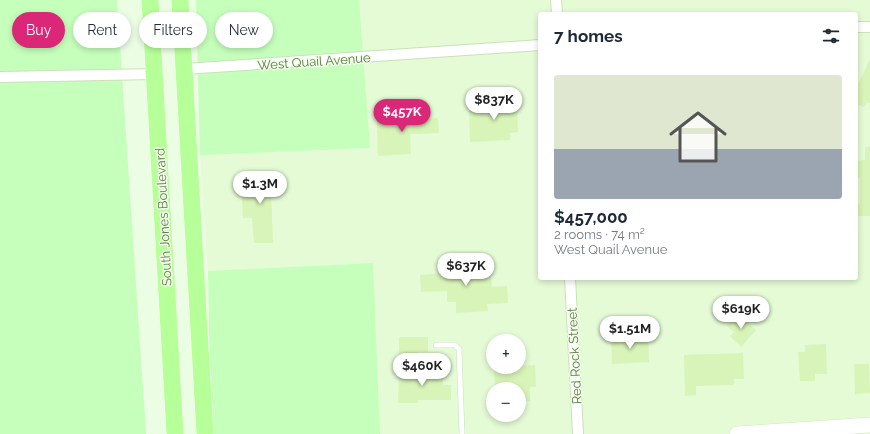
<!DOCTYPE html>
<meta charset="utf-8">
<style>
:root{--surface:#fff;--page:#f2f2f3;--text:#1f2937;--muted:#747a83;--accent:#db2777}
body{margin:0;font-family:Raleway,sans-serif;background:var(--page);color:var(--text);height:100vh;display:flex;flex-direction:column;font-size:15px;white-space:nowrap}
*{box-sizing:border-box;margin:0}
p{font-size:13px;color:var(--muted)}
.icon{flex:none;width:22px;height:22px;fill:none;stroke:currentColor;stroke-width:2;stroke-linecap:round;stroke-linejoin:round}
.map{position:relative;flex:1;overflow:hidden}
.drawer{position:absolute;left:538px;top:12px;width:320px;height:268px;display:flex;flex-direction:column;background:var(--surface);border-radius:4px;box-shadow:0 2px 6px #0003}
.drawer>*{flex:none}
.banner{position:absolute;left:12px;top:12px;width:380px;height:36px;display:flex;gap:8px}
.tools{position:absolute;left:486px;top:334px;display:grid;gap:8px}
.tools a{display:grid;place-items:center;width:40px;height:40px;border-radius:50%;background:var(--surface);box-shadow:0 2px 6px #0003;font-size:20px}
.price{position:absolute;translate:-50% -34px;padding:0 9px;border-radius:14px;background:#fff;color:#222;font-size:13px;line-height:26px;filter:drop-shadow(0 1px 2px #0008)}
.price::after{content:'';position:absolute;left:50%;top:24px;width:12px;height:9px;margin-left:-6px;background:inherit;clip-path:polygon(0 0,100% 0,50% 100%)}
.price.on{background:var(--accent);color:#fff}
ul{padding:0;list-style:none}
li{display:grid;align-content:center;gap:8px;height:212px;padding:0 16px}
li span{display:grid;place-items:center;height:124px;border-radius:4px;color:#555}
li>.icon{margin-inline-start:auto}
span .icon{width:72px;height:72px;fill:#fffc;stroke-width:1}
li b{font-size:17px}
h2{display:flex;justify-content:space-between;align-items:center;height:48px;padding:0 16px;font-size:17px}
.pill{padding:0 14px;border-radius:18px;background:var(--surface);box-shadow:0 2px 6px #0003;font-size:14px;line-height:36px}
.pill.on{background:var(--accent);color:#fff}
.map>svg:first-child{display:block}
.residential{fill:#e4fbd6;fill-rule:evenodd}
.sand{fill:#c5ffbb}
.building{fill:#d8f4b8}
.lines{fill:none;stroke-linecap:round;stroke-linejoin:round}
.lane-casing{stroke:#cce0ba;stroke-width:6}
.street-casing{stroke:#cce0ba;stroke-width:12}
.secondary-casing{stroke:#d2eabd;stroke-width:16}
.primary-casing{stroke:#fff;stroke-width:18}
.lane{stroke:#fff;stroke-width:5}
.street{stroke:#fff;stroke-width:10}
.secondary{stroke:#fff;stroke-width:15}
.primary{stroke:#b7ff98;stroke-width:17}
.labels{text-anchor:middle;stroke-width:3;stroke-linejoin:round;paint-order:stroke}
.street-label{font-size:13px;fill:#627747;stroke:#f1ffea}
</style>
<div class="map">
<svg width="870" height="434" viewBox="0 0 870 434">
<rect width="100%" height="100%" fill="#ebfde2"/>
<!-- residential -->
<path class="residential" d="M359,0H870V434H380L373,263L208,271L200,155L370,148ZM540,14H856V278H540ZM493,341H519V367H493ZM493,389H519V415H493Z"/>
<!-- sand -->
<g class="sand">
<polygon points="0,0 117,0 146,434 0,434"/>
<polygon points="196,0 359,0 370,148 200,155"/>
<polygon points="373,263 380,434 211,434 208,271"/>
</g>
<!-- building -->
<g class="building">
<polygon points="870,59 870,103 867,102 864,107 856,104 856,89"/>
<polygon points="517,98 518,132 510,133 510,140 470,142 469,110 476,110 476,105 501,104 501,99"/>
<polygon points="404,108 405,121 438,118 439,133 410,134 411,154 378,156 377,123 393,122 392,109"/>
<polygon points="865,147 870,147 870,216 856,216 856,204 860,204 860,178 856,178 856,161 865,160"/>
<polygon points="279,175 280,191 271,191 273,243 254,243 252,218 243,218 241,177"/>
<polygon points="489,263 492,287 507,286 508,303 487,304 488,311 456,313 456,302 447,302 447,291 421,292 420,275 446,273 446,266"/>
<polygon points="739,314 756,330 741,347 730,336 734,332 727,326"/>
<polygon points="399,337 428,337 428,352 418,352 418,360 399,360"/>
<polygon points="648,337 649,362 612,364 611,339"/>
<polygon points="826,344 827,374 815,374 815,381 800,381 798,352 805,352 805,345"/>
<polygon points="743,353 744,379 734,379 734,385 696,386 696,395 685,396 684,355"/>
<polygon points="854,364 869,364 870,393 855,394"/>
<polygon points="535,365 536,387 530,387 530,401 519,401 519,389 495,389 494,367 519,367 519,366"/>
<polygon points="399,370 443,371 443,385 451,385 451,400 418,400 418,403 398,403"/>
</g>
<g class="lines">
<defs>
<polyline id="lane" points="436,345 455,345 459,349 462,434"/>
<g id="street">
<polyline points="556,0 557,14"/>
<polyline points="856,27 870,27"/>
<polyline points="184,69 540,45"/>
<polyline points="0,77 155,74"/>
<polyline points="570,278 578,434"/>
</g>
<polyline id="secondary" points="737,434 870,425"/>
<g id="primary">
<polyline points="150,0 175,434"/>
<polyline points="180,0 205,434"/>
</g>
</defs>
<!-- lane casing -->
<use href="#lane" class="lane-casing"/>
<!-- street casing -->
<use href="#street" class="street-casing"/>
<!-- secondary casing -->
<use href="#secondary" class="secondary-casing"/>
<!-- primary casing -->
<use href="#primary" class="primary-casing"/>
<!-- lane -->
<use href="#lane" class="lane"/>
<!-- street -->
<use href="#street" class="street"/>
<!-- secondary -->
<use href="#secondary" class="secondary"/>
<!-- primary -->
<use href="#primary" class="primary"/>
</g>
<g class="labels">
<!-- street labels -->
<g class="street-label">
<text transform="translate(314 61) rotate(-4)" y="5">West Quail Avenue</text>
<text transform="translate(163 217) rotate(-93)" y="5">South Jones Boulevard</text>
<text transform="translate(574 356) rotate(-93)" y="5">Red Rock Street</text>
</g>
</g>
</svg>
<div class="tools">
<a>+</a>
<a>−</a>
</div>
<b class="price" style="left:494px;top:121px">$837K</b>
<b class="price on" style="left:402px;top:133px">$457K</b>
<b class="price" style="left:260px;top:205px">$1.3M</b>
<b class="price" style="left:466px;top:287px">$637K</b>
<b class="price" style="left:741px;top:330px">$619K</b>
<b class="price" style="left:630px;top:350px">$1.51M</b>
<b class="price" style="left:422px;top:387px">$460K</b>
<div class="banner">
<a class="pill on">Buy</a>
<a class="pill">Rent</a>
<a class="pill">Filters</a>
<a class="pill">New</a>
</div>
<section class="drawer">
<h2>7 homes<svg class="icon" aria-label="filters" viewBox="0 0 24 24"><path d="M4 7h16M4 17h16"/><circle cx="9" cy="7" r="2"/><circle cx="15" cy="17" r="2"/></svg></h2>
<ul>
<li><span style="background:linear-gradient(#dfe7d0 60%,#9aa5b1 0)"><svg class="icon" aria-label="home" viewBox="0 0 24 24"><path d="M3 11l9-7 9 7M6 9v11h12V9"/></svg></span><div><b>$457,000</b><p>2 rooms · 74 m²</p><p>West Quail Avenue</p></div></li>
</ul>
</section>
</div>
